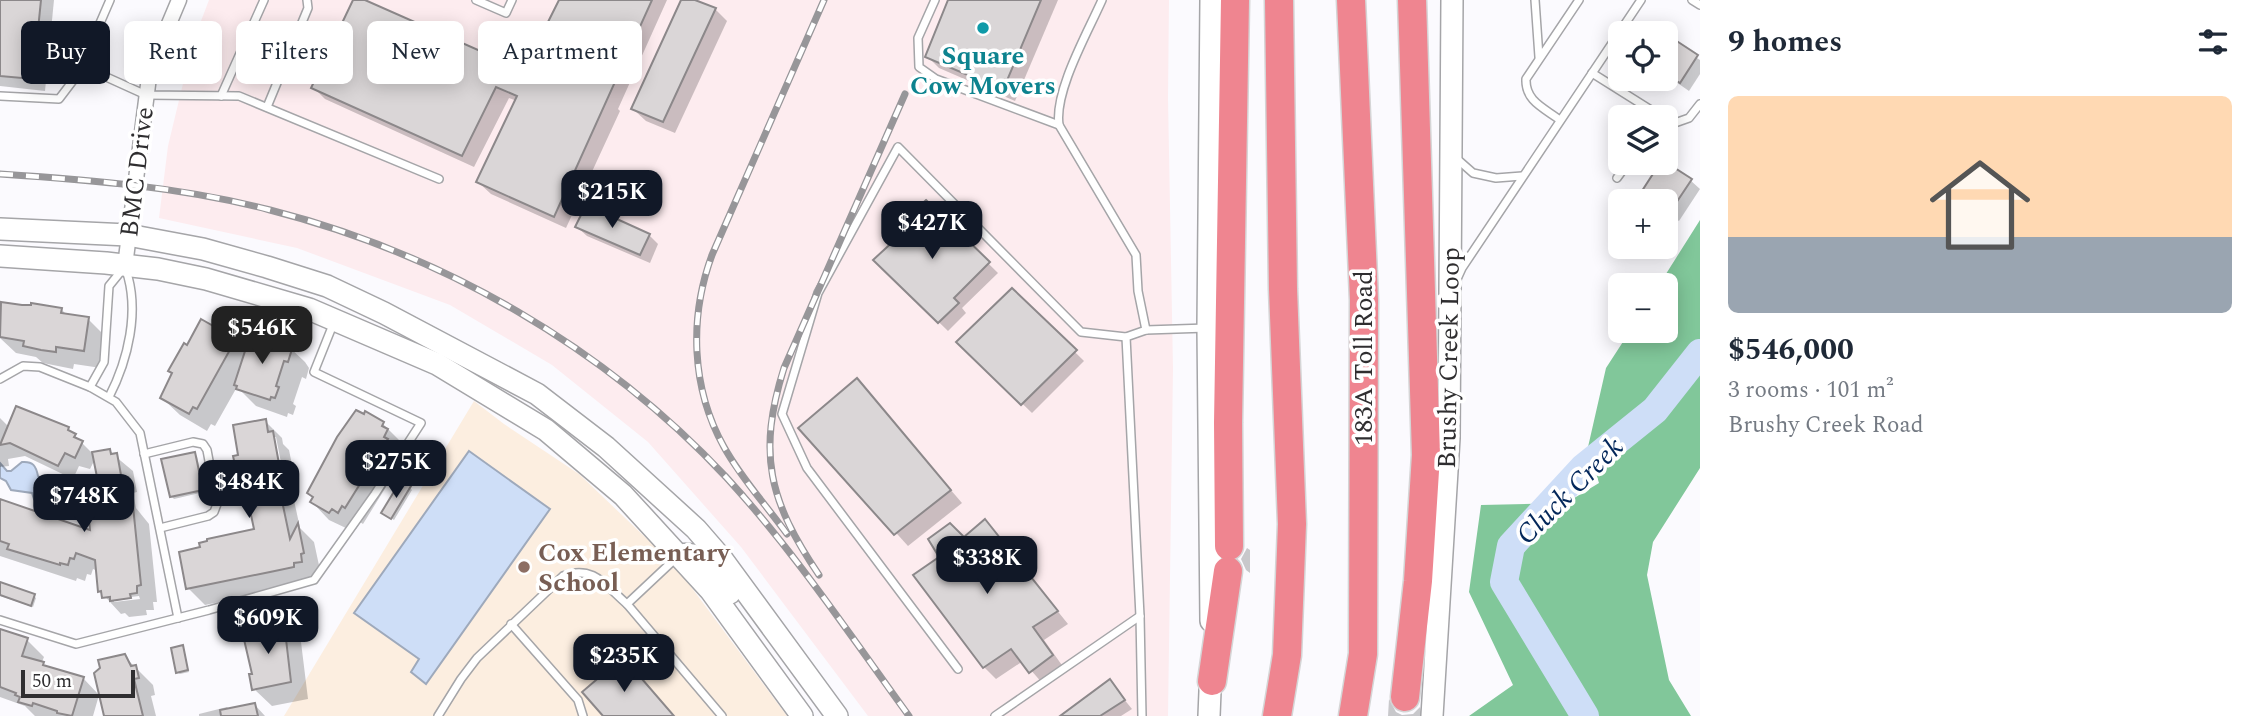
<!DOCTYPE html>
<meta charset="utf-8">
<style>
:root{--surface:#fff;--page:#f6f6f7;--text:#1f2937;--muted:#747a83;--line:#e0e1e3;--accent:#111827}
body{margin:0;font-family:Spectral,serif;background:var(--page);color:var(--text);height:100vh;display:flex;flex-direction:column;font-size:26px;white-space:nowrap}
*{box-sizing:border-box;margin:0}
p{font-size:23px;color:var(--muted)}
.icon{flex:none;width:38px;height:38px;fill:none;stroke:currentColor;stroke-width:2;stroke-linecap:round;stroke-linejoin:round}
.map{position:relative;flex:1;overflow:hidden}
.side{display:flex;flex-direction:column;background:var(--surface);width:560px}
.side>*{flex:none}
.hud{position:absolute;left:21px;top:21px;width:665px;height:63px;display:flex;gap:14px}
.controls{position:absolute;left:1608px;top:21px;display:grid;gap:14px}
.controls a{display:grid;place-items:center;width:70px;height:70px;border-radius:10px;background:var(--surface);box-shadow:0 4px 18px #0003;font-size:35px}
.scale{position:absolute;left:21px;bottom:18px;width:114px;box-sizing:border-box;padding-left:7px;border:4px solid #2f2e30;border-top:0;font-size:19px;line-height:24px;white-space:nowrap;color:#2f2e30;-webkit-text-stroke:5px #fff;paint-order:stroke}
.price{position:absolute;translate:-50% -60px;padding:0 16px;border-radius:14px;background:var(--accent);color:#fff;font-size:23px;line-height:46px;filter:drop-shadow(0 2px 4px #0008)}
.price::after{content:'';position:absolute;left:50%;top:42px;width:21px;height:16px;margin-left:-10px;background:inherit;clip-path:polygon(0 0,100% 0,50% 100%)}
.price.current{background:#222;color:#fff}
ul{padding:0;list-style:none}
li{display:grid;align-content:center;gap:14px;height:371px;padding:0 28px}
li+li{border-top:2px solid var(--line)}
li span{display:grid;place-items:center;height:217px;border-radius:10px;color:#555}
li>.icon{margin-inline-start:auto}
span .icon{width:126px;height:126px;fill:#fffc;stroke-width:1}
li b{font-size:30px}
h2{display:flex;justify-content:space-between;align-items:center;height:84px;padding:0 28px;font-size:30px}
.tag{padding:0 24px;border-radius:10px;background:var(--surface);box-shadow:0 4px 18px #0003;font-size:24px;line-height:63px}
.tag.current{background:var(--accent);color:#fff}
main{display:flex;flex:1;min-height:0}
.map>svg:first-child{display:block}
.industrial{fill:#fdecef}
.education{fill:#fceee0}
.forest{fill:#81c79a}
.water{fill:#cedef7;stroke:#9ea9bb;stroke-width:2}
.shadow{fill:#0003;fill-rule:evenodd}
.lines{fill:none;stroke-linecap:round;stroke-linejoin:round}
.river{stroke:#cedef7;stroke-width:28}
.building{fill:#dad6d7;stroke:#8c888a;stroke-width:2}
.lane-casing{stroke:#a5a5a8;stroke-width:10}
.street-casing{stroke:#a5a5a8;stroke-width:17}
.secondary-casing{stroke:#a5a5a8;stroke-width:24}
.highway-casing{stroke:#d5d5d6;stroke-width:31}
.lane{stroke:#fff;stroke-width:7}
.street{stroke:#fff;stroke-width:14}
.secondary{stroke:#fff;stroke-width:21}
.highway{stroke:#ef8590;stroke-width:28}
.rail-casing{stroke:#979699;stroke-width:7}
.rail{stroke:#fff;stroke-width:4.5;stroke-dasharray:13;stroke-linecap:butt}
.culture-dot{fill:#0f9aa8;stroke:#fff;stroke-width:2.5}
.education-dot{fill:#8d6e63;stroke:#fff;stroke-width:2.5}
.labels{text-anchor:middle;stroke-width:7;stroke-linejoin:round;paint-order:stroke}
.culture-label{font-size:26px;font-weight:bold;fill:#0d838f;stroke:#fff}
.street-label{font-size:26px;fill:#2f2e30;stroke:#fff}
.education-label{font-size:26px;font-weight:bold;fill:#785e54;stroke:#fff;text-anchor:start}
.water-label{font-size:28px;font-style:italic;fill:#03275a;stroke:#fff}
</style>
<main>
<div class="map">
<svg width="1700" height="716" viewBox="0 0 1700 716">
<rect width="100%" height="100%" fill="#fbfafe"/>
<!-- industrial -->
<polygon class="industrial" points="209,0 1169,0 1168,98 1173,369 1168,716 868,716 741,547 648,442 552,365 450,305 297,248 159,218 168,146 193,42"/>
<!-- education -->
<polygon class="education" points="474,401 504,424 579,474 666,557 683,576 787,716 284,716"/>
<!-- forest -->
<polygon class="forest" points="1700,220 1700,468 1653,542 1647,575 1669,680 1691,716 1469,716 1513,685 1469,592 1481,505 1566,503 1599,483 1588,447 1606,368 1630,331 1666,331 1666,285 1659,285"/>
<!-- water -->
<g class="water">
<polygon points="469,451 550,509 426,684 411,672 419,659 354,613"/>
<path d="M22,462C33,461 36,466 38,476L45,481L55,477H61L65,485L61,493L58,494L54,488L48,486L43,490L41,495L34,499L32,493L11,490L6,481L0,478V463L7,471H11Z"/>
</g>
<!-- shadow -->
<g class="shadow">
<polygon points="0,0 54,0 45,91 0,86"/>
<polygon points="355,0 360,0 528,74 560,0 667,0 618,109 620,111 566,228 491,194 478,182 517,101 509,98 474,167 325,99 313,87"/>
<polygon points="683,0 689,0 715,9 727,21 675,133 646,121 633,109"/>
<polygon points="950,0 1058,0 1015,101 939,68 927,56"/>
<polygon points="1666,38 1700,60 1700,74 1689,91 1666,75"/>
<polygon points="1662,163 1690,180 1700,189 1679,221 1666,213 1666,201 1649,201 1642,194"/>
<polygon points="926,202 998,273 962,308 966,313 948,331 875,260 913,226"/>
<polygon points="577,227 649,235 658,244 650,263 587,236"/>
<polygon points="1012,290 1084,361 1032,413 959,342"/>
<polygon points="3,304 61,309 67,315 88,319 106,337 101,368 74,364 73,369 43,363 36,357 16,353 0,338"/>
<polygon points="202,322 235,340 246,351 287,345 305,362 309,368 306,379 302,377 293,404 296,406 293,415 288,413 287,417 256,406 237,387 215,426 211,424 207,431 180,415 162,398"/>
<polygon points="857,381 962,503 908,546 801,428"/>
<path d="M0,418L9,427L68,429L93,454L109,451L133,471L137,492L133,493L136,508L149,524L157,602H153L154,610H146L147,615L129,617L125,613L121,614L100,591L98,571L93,569L91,575L87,574L85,581L77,578L76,581L0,556V501L93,532L94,511L103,498L95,459L90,469L79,466L73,479L25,456L8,459L9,466L0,467ZM139,596L140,599L114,602V599Z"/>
<path d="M265,421L282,438L283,444L289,450L298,494L292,491L300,528L314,542L320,570H316L318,578L310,583L205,605L188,588L256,531L247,489L241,483L240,456ZM272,437H276L286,488L282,489Z"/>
<polygon points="383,424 400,441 405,449 402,455 404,458 363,524 360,522 356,529 350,525 348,529 329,520 312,502 314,498 309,493"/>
<polygon points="194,454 197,456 204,492 174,499 171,496"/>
<polygon points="410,488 412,490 394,520 386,515"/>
<polygon points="985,521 1068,624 1044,640 1064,668 1043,684 1023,661 996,679 984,667 964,539"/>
<polygon points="1247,548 1250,550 1250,573 1246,570 1241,559"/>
<polygon points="0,585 34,596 36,598 33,607 0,596"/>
<polygon points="306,602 311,615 282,622 301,642 308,699 272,706 254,689 254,675 279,625 275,620"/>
<polygon points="0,631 27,640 44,657 41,664 48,668 83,678 99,695 93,716 35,716 25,706 0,697"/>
<polygon points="182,647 189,672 180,674 177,672"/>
<polygon points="124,656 153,685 155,695 151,696 156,716 106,716"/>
<polygon points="1110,682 1132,709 1121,716 1063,716"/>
<polygon points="1389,699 1396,712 1402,715 1413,714 1420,707 1422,716 1388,716"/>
<polygon points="255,705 265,716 199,716 199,714 227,707 230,710"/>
</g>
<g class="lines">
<!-- river -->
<polyline class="river" points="1585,716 1504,582 1511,546 1583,468 1655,410 1700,353"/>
</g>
<!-- building -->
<g class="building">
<polygon points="0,0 41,0 33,79 0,76"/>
<polygon points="353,0 365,0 528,72 540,45 537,44 559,0 652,0 554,217 476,182 517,96 496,87 462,156 311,88"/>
<polygon points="681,0 695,0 716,8 663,122 631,109"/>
<polygon points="948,0 1041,0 1003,90 925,57"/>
<polygon points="1666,34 1698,55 1680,83 1666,74"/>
<polygon points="1660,163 1667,163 1692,179 1666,218 1666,201 1650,201 1640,194"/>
<polygon points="926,200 990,262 954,298 959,303 938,323 873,260 910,226 904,220"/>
<polygon points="586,205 650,234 640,255 575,227"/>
<polygon points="1012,288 1077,350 1021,405 956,342"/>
<polygon points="1,302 22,305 31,305 31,303 62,308 61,313 89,317 84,351 56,347 56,352 41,350 23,346 24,341 0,337"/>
<polygon points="201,319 236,339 197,409 193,407 189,414 160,398 172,373 168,371 184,343 187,345"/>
<polygon points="254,332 288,343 287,347 292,349 288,362 284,361 276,386 279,387 275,398 271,397 270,400 236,389 237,386 234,385 247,345"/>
<polygon points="857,378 951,490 894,535 798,428"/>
<polygon points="16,406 69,427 68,430 76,434 74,437 83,441 75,458 65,453 58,466 10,443 0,445"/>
<polygon points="356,410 364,414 365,411 384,422 382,426 388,429 384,437 388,439 345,508 342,506 338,513 332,509 329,513 310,502 313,497 307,493 337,437"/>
<polygon points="266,419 268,432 273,431 282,480 277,477 290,539 298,523 304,553 301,554 302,562 294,563 294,567 270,572 186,589 179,552 200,547 199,543 207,541 207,539 254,529 244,482 239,483 233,456 238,455 233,425"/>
<polygon points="110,449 111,454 117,453 121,475 117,476 121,499 127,498 128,506 133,506 141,585 137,586 137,593 130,594 131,598 110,601 110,597 102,598 101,591 98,592 95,560 76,553 74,559 70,558 68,565 60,563 60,565 7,549 9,544 0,541 0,499 90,530 88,510 92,510 91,501 98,500 98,497 101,497 92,452"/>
<polygon points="195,452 203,490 170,497 161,459"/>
<polygon points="401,480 411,486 391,519 381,513"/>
<polygon points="985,519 1058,611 1033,627 1053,655 1029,673 1011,649 983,668 913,575 939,557 928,539 950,523 964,537"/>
<polygon points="0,582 35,594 31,606 0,595"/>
<polygon points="307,600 310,613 273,621 270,609"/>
<polygon points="284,622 291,682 252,690 249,674 252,674 243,635 245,634 245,630"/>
<polygon points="0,629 28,638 22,656 44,662 43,665 84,677 72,716 57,713 57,711 33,703 32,706 18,702 20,697 15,695 16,693 0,687"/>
<polygon points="183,645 188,670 176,673 171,648"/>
<polygon points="125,654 131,666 136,665 139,678 134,679 143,716 104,716 94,673 100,668 98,660"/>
<polygon points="623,657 674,716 603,716 582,692"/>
<polygon points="1110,679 1125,700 1100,716 1060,716"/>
<polygon points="255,703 258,716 221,716 220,710"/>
</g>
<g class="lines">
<defs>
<g id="lane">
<polyline points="476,0 506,13 512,0"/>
<polyline points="935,0 918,38 919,67 936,79 1059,125"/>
<path d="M1102,0C1088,32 1054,91 1059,125L1136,255L1138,291L1146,330"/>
<polyline points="1535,0 1539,57"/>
<polyline points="1692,0 1700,5"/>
<polyline points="82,66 146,95 239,96 439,179"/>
<polyline points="1592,73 1662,117"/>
<polyline points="0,96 59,99 78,74 110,0"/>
<polyline points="221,96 264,0"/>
<polyline points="267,107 308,8 307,0"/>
<path d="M1560,120C1544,108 1525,101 1526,79L1579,0"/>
<polyline points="1666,120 1672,124 1689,118 1700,104"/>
<polyline points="1456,158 1473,173 1496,178 1522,176"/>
<polyline points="1617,178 1628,163"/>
<polyline points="1457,279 1462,268 1641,0"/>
<polyline points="0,379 23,366 40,367 90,387 116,402 140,433 178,618"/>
<polyline points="90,387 104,362 109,286 122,270"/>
<path d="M109,397C128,360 140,311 126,270"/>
<polyline points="144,454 193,442 203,444 207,450 217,504 214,512 208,516 160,528"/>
<polyline points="676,558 627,604 722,716"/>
<polyline points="0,620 76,644 209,610 314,580 375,494 421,423 314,372 334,322"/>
<polyline points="511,624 578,700 583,716"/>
<polyline points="958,669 807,468 782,414 818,293 898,147 1081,332 1126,337"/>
<path d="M438,716L461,679L477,658L563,576C593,564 606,586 627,604"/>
<polyline points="995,716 1140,616"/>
<polyline points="1142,716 1140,616 1126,337 1146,330 1207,328"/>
</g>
<polyline id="street" points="125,266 150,69 179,0"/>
<g id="secondary">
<polyline points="1211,0 1208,328 1211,621"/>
<polyline points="0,229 128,235 203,249 267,267 327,286 384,313 537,394 606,447 696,529 722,559 837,716"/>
<polyline points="0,256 106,263 158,269 206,279 309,309 437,364 546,430 623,495 711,591 802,716"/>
<path d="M682,555C703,549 718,578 730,593"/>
<polyline points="1209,716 1211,667"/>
<polyline points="1432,716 1449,438 1452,0"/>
</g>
<g id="highway">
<polyline points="1351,0 1364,300 1363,654 1353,716"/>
<polyline points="1229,546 1228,423 1235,0"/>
<polyline points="1212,681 1228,571"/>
<polyline points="1405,697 1418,581 1426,455 1412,0"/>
<polyline points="1277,716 1287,655 1292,524 1283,289 1279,0"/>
</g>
</defs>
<!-- lane casing -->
<use href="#lane" class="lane-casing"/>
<!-- street casing -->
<use href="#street" class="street-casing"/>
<!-- secondary casing -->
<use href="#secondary" class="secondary-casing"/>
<!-- highway casing -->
<use href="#highway" class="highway-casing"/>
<!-- lane -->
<use href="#lane" class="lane"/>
<!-- street -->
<use href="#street" class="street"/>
<!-- secondary -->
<use href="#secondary" class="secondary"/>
<!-- highway -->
<use href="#highway" class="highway"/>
<defs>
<g id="rail">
<path d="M0,174C91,180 182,187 270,210C443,254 604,347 726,477C794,551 850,635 909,716"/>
<path d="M787,534C766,505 741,478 724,447C691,388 689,317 712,255L824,0"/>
<path d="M819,575C769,501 757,454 784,368L905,94"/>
</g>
</defs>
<!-- rail casing -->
<use href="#rail" class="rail-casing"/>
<!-- rail -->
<use href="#rail" class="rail"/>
</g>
<!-- markers -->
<circle class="culture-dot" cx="983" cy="28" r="7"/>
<circle class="education-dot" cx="524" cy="567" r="7"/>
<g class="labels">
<!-- culture labels -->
<g class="culture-label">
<text x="983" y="64">Square<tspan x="983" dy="30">Cow Movers</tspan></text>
</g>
<!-- street labels -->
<g class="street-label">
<text transform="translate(136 172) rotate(-83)" y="9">BMC Drive</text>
<text transform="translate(1363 358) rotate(-90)" y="9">183A Toll Road</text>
<text transform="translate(1448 358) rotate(-89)" y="9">Brushy Creek Loop</text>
</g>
<!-- education labels -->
<g class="education-label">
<text x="538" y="561">Cox Elementary<tspan x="538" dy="30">School</tspan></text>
</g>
<!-- water labels -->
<g class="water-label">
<text transform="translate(1569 490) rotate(-45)" y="10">Cluck Creek</text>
</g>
</g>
</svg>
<div class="controls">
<a><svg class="icon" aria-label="locate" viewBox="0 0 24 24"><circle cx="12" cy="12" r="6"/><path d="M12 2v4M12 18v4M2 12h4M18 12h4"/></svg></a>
<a><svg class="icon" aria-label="layers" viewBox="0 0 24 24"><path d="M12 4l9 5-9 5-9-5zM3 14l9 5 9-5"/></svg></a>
<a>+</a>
<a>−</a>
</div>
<div class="scale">50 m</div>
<b class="price" style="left:612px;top:230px">$215K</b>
<b class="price" style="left:932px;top:261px">$427K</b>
<b class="price current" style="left:262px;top:366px">$546K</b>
<b class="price" style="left:396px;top:500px">$275K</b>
<b class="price" style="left:249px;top:520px">$484K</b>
<b class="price" style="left:84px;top:534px">$748K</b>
<b class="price" style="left:987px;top:596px">$338K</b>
<b class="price" style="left:268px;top:656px">$609K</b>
<b class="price" style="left:624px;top:694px">$235K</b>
<div class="hud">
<a class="tag current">Buy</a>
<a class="tag">Rent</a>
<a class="tag">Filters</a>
<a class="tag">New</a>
<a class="tag">Apartment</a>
</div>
</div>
<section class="side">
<h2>9 homes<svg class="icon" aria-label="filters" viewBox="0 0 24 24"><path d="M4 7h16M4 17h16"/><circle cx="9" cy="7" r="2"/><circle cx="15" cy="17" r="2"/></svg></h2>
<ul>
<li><span style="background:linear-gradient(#ffd9b3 65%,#9aa5b1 0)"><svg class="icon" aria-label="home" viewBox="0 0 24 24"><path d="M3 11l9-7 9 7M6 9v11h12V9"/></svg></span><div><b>$546,000</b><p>3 rooms · 101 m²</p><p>Brushy Creek Road</p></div></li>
</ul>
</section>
</main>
